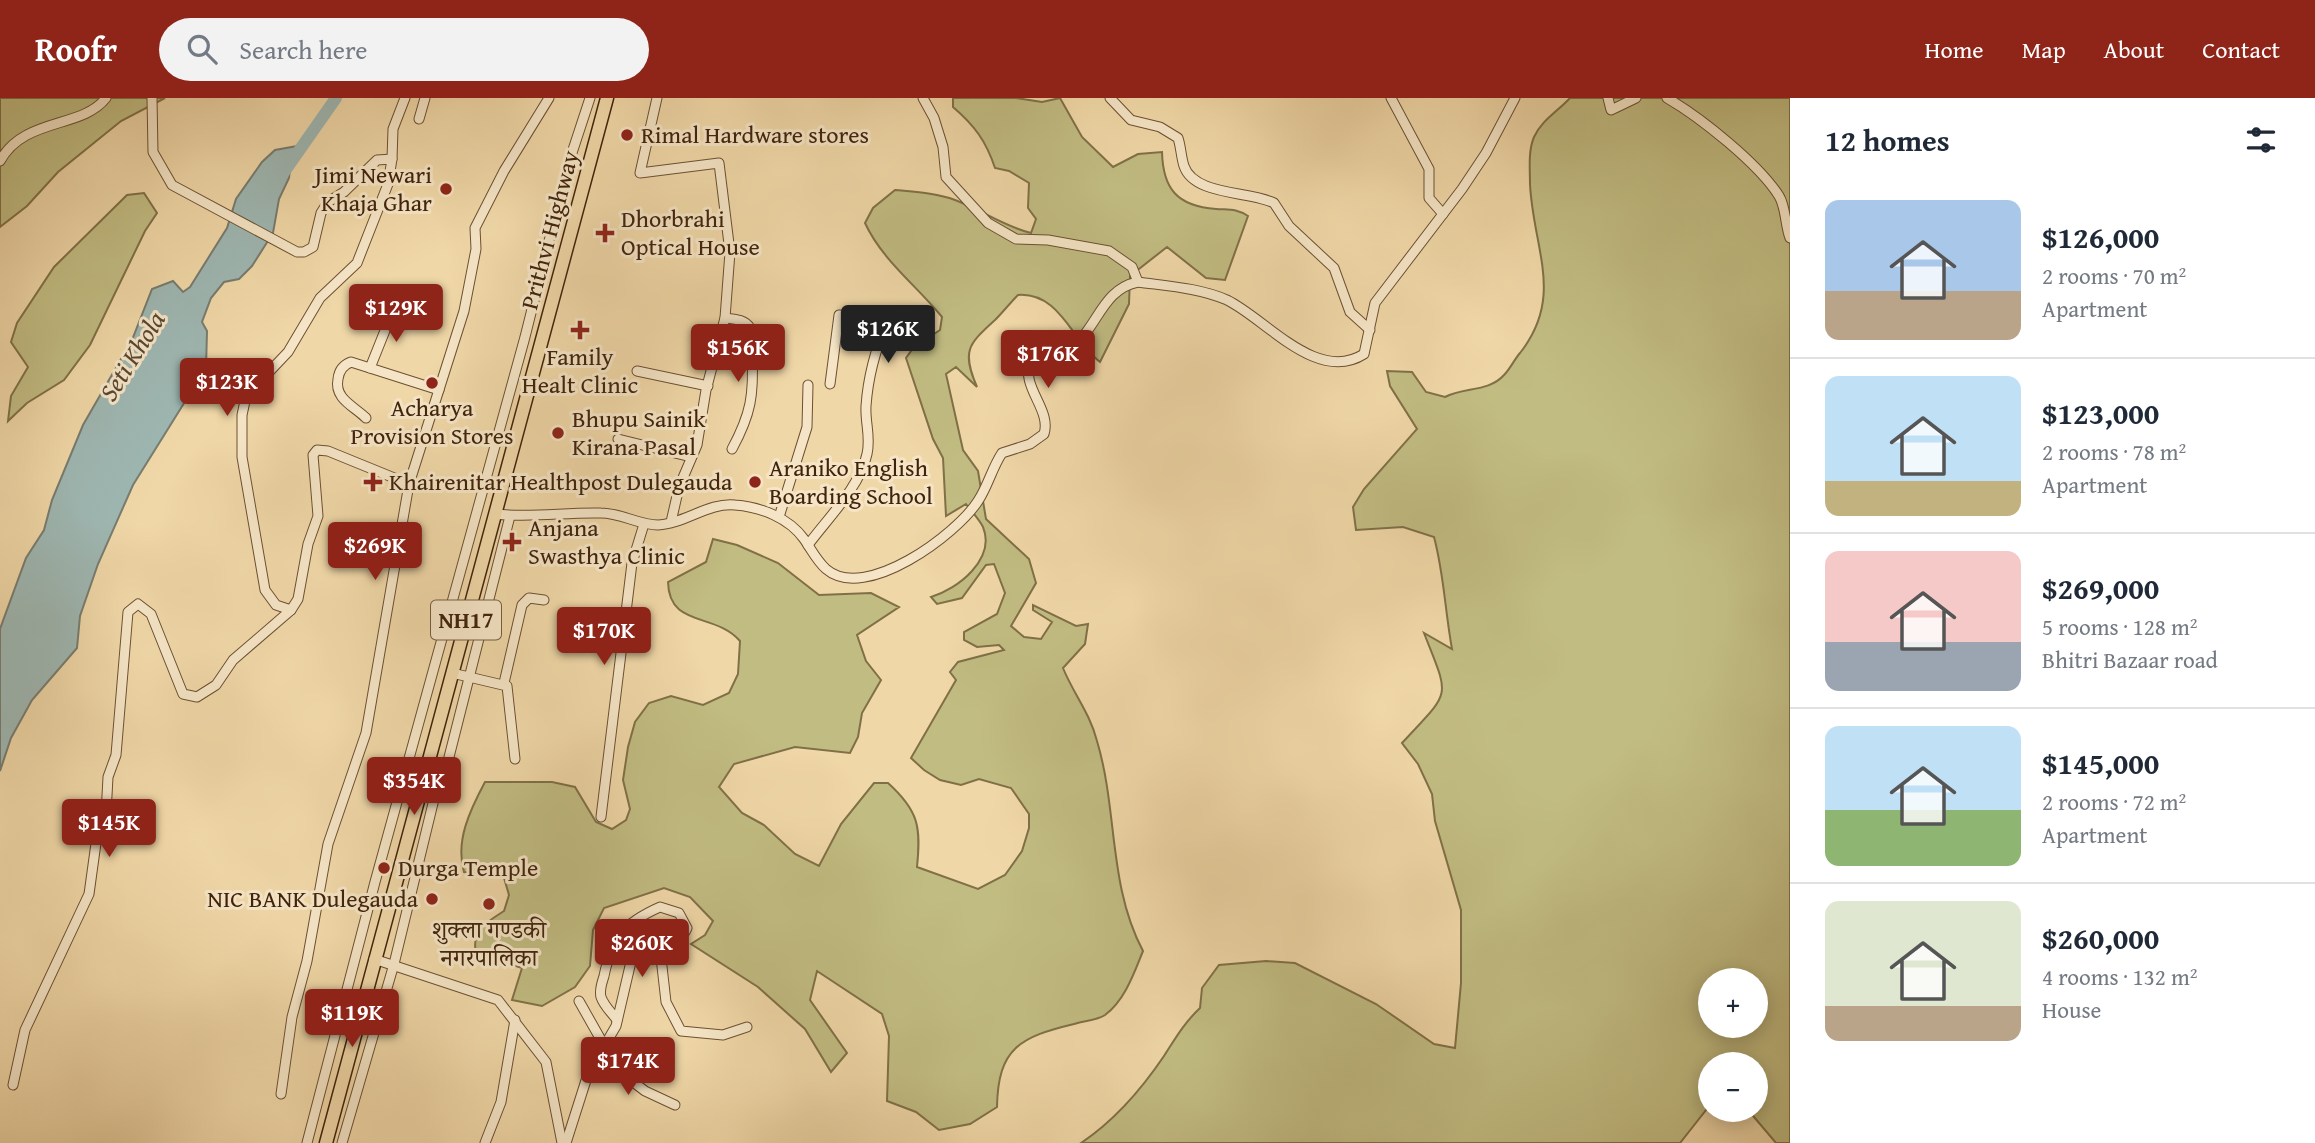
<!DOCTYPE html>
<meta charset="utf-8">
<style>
:root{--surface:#fff;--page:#f2f2f3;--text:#1f2937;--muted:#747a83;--line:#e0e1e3;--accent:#8f2418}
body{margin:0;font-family:"Gentium Book Plus","Noto Serif Devanagari",serif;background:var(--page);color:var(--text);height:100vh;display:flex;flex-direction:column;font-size:26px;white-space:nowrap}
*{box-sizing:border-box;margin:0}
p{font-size:23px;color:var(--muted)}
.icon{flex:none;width:38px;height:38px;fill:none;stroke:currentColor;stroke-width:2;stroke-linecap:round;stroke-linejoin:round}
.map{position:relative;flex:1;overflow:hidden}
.sheet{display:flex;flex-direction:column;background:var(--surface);width:525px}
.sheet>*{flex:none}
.fabs{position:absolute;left:1698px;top:870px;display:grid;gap:14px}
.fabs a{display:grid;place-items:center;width:70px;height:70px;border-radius:50%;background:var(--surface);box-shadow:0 4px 18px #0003;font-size:35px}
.price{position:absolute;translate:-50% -60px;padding:0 16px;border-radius:7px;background:var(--accent);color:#fff;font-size:23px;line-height:46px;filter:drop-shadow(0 2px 4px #0008)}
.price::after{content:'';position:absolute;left:50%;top:42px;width:21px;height:16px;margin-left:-10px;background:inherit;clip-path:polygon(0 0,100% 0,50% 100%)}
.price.on{background:#222;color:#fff}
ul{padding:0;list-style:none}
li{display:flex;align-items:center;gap:21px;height:175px;padding:0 35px}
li+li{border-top:2px solid var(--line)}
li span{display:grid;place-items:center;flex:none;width:196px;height:140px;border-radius:14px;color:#555}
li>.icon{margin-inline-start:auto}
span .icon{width:84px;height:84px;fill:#fffc;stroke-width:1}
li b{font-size:30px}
h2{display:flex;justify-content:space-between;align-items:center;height:84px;padding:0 35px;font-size:30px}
header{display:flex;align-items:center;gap:42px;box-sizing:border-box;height:98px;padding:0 35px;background:var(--accent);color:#fff}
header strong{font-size:33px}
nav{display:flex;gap:38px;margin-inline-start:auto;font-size:24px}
.search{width:490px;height:63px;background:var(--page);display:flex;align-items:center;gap:18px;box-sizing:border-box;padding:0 24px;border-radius:38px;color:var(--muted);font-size:26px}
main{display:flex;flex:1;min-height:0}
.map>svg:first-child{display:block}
.green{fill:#c1bc82;stroke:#807047;stroke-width:2;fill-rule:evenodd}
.water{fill:#9eb7b2;stroke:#787c70;stroke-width:2}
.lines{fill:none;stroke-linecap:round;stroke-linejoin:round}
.river{stroke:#9eb7b2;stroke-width:12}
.minor-casing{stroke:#6c5033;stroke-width:11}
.highway-casing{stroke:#40230c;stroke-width:15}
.minor{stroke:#f5e5c6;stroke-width:9}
.highway{stroke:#f0d7a7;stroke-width:12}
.poi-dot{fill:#8f2418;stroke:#f5e5c6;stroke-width:2.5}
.labels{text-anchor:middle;stroke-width:6;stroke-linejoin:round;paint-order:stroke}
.shield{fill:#f5e5c6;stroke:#765d44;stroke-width:2}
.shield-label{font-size:23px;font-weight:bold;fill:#40230c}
.poi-label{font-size:24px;fill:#40230c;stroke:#f5e5c6;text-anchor:start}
.street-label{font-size:24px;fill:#40230c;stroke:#f5e5c6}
.water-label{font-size:26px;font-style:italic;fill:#584836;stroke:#f5e5c6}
</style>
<header>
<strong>Roofr</strong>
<div class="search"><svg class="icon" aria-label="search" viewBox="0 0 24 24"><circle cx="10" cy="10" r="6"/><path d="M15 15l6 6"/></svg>Search here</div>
<nav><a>Home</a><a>Map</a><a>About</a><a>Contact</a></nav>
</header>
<main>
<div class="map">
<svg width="1790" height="1045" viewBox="0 0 1790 1045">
<rect width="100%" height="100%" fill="#f0d7a7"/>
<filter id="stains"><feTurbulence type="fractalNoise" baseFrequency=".00286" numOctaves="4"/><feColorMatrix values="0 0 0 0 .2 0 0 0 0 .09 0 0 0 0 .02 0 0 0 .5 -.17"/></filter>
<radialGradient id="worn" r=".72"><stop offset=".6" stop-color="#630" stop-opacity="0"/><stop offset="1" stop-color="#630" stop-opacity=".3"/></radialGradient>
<!-- green -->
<g class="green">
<polygon points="0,0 165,0 121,23 58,74 27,108 0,129"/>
<path d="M953,0H1016L1042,4L1060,0L1082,39L1113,69L1138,56L1162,54C1163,91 1177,108 1216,111C1229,112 1236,110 1248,118L1225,182L1206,180L1167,149L1130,178L1129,206L1100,264C1072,243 1060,194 1018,197C1010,205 1003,214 995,222C969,246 961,252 977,289L956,269L946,276L963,352L978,373L986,421L1029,461L1036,485L1011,528L1024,539L1041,541L1052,524L1033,512V507L1076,528L1088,526L1085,546L1063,570C1073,595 1090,615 1097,643C1118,713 1108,787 1143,853C1134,875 1125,902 1105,917C1098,922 1083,923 1074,926C1020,939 998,950 997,1009L970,1026L939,1032L916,1014L887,1003L889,938L882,916L817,873L810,902L847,955L831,974L805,931L758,889L691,846L705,837L713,823L690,799L664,790L604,810L593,832L590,868L575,889L542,908L512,902L522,870L476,855C471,832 487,824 504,813L509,797L504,780L464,774C455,743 470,712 485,684H552L575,689L596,724L612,731L626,722L630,711L623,682L628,649L635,624L649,605L671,598L703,607L729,595L738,576L740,543C715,514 669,530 668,484L706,464L713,441L737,447L778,465L819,497L871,495L899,509L857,537L866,563L881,582L862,615L858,639L850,655L795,649L734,666L719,689L742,715L764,727L795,756L819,768L841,726L874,685H888C919,713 921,729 917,769L978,791L1005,777L1022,753L1029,730V716L1011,690L979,681L961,687L940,682L924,672L911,660L956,582L950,574L958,564L1004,552L999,547L977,549L964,542V534L997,516L1005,495L994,466L986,467L962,500L937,506L931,499C958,491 996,461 983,429C979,421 971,413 966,406L946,418L943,360L933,341L906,260L914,249L940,232L942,219C917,188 882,162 865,125L873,110L895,92C915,94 936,95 955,102C982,112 1003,128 1031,135L1036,121L1028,110L1029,85L1009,73L995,70C986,43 975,28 953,9Z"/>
<path d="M1570,0H1790V1045H1776L1748,1012H1755V966H1710V1007L1680,1045H1081C1114,1023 1141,992 1164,958C1175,941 1184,925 1200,910L1202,890L1219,867L1266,863L1295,865L1376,906L1434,946L1455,950L1461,885V812L1435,723L1432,696L1418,666L1402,645C1452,591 1450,602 1424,535L1452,551C1445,513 1444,476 1434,439L1403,429L1356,432L1353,409L1364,391L1417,331L1390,288L1387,273L1412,274L1426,294L1445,299C1464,289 1489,294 1504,277C1510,271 1514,262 1520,255C1565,198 1533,151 1530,86C1530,71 1528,53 1534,39C1541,23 1558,13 1570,0ZM1710,882H1755V928H1710Z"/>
<polygon points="144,95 157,115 145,133 90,247 64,282 27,305 8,323 11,298 28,269 11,244 17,225 54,169 127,97"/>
</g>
<!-- water -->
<polygon class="water" points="303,47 291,63 289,80 279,101 273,135 252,168 239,181 224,184 211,200 202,224 207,233 206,270 133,387 98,466 80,518 77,550 32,602 11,640 0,673 0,531 26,460 44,432 52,402 83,327 132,242 152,191 173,183 183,194 190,189 227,130 236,101 262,64 275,52"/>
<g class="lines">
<!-- river -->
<polyline class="river" points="282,77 336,0"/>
<defs>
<g id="minor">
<polyline points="657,0 640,75 719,65 730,154 725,220 706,292 697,347 679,389 671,424"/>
<polyline points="923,0 934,20 943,49 946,79 988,125 1016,141 1048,142 1109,153 1132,169 1138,184"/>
<path d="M1110,0L1131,22L1160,29L1178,40C1181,49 1181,59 1184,68C1194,98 1251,93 1274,105L1289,128L1334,170L1350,214L1370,232"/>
<polyline points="1391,0 1429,71 1429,100 1443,116"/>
<polyline points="1608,0 1611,12 1636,0"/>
<path d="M1667,0C1700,19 1759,66 1779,98C1786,109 1785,127 1790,140"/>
<polyline points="419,21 425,0"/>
<polyline points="392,61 393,31 405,0"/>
<path d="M0,63C24,19 82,31 106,0"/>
<path d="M725,220C733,221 745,221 750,230C753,236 751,249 752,257C754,297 751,316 732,351"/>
<polyline points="370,270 394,210"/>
<polyline points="637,273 708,288"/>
<path d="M366,320C354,308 334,301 338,281C339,272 343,267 351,264L439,292"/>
<polyline points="618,341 691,359"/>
<path d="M495,416C531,420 566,414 601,415C621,415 639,427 658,427C684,426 709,404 735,407C761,409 789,420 804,441C811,451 817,463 826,471C865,505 957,436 978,403C988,388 992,370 1002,355L1030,346L1044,336C1052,311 1019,288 1031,262C1045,250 1068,255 1081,241C1100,219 1107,190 1138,184C1167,188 1200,190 1227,202C1266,221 1317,286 1364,256L1375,205L1462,91L1486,55L1515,0"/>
<polyline points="779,419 807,329 808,287"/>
<path d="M808,447C827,421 860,389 867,356C871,339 865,325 866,308C868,279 876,250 887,224L839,217L830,286"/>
<polyline points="291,512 298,501 308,446 318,418 313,357 317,352 328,353 409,386"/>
<polyline points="452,575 507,588 515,661"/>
<polyline points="504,585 522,507 529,500 544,502"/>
<polyline points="601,719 632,465 644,426"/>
<polyline points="374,861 498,902 546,964 562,1045"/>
<polyline points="579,903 605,949"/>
<path d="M617,922C612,915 604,908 601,899C599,892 602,885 604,878C612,839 624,825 660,809L679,815L687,830L685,834L658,840"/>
<polyline points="599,958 645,993 675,1007"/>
<polyline points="13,987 25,932 89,796 97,738 106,716 108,679 116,657 128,514 138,506 151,516 183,596 197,599 216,587 233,562 291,512 276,507 265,492 242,359 242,317 245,303 249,295 288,254 320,200 357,165 388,86 392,61 377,62 344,94 328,104 321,115 313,149 304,154 297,154 172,87 153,54 152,0"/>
<polyline points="281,996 292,919 307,863 328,746 366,635 409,386 464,213 476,151 475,130 504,73 549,0"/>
<polyline points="307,1045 375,784 525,239 568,67 590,0"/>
<polyline points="342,1045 394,866 435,697 448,663 510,418"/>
<polyline points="485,1045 501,1004 515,922"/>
<polyline points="566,1045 588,976 616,928 633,855 646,838 653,836 659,842 666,904 681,933 723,937 747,929"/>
</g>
<polyline id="highway" points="326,1045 607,0"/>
</defs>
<!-- minor casing -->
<use href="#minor" class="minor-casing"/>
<!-- highway casing -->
<use href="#highway" class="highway-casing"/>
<!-- minor -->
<use href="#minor" class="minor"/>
<!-- highway -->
<use href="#highway" class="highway"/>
</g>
<!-- markers -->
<g class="poi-dot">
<circle cx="627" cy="37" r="7"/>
<circle cx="446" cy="91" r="7"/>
<path d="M601.5 124.5h7v7h7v7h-7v7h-7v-7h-7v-7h7z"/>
<path d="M576.5 221.5h7v7h7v7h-7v7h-7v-7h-7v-7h7z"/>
<circle cx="432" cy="285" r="7"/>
<circle cx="558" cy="335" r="7"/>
<path d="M369.5 373.5h7v7h7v7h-7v7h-7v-7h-7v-7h7z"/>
<circle cx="755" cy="384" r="7"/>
<path d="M508.5 433.5h7v7h7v7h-7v7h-7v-7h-7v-7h7z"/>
<circle cx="384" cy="770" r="7"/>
<circle cx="432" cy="801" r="7"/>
<circle cx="489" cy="806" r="7"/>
</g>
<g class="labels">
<!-- shield labels -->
<rect class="shield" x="431" y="502.5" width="70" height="39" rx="5"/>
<g class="shield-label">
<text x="466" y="530">NH17</text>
</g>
<!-- poi labels -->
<g class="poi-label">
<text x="641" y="45">Rimal Hardware stores</text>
<text x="432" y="85" text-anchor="end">Jimi Newari<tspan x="432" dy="28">Khaja Ghar</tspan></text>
<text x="621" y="129">Dhorbrahi<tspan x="621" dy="28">Optical House</tspan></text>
<text x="580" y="267" text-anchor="middle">Family<tspan x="580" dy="28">Healt Clinic</tspan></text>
<text x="432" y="318" text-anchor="middle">Acharya<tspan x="432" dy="28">Provision Stores</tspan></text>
<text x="572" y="329">Bhupu Sainik<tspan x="572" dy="28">Kirana Pasal</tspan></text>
<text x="769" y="378">Araniko English<tspan x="769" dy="28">Boarding School</tspan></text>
<text x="389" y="392">Khairenitar Healthpost Dulegauda</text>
<text x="528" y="438">Anjana<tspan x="528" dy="28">Swasthya Clinic</tspan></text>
<text x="398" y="778">Durga Temple</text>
<text x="418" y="809" text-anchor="end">NIC BANK Dulegauda</text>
<text x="489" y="840" text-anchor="middle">शुक्ला गण्डकी<tspan x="489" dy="28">नगरपालिका</tspan></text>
</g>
<!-- street labels -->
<g class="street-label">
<text transform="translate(550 132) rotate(-75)" y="8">Prithvi Highway</text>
</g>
<!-- water labels -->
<g class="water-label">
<text transform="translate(132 258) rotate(-58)" y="9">Seti Khola</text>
</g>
</g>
<rect width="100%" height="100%" filter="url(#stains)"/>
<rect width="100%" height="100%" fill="url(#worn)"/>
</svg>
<div class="fabs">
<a>+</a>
<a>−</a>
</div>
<b class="price" style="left:396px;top:246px">$129K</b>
<b class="price on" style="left:888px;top:267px">$126K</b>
<b class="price" style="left:738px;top:286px">$156K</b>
<b class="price" style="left:1048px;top:292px">$176K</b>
<b class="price" style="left:227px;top:320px">$123K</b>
<b class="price" style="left:375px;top:484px">$269K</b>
<b class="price" style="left:604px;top:569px">$170K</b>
<b class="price" style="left:414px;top:719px">$354K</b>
<b class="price" style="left:109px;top:761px">$145K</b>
<b class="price" style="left:642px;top:881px">$260K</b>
<b class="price" style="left:352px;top:951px">$119K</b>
<b class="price" style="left:628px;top:999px">$174K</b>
</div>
<section class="sheet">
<h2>12 homes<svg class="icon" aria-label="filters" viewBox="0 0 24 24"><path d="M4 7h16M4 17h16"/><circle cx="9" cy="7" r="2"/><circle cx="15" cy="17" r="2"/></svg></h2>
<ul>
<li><span style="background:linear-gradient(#a9c7e8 65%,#b9a48a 0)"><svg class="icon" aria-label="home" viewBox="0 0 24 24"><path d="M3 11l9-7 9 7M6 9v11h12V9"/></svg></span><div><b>$126,000</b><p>2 rooms · 70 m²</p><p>Apartment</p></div></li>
<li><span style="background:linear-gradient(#bfe0f5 75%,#c2b280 0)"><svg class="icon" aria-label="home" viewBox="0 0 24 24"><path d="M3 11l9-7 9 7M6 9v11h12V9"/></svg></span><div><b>$123,000</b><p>2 rooms · 78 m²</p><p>Apartment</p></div></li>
<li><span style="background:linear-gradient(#f6c9c9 65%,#9aa5b1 0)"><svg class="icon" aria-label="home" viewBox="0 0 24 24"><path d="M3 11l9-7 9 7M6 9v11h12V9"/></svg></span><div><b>$269,000</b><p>5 rooms · 128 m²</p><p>Bhitri Bazaar road</p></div></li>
<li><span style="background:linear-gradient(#bfe0f5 60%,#8fb573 0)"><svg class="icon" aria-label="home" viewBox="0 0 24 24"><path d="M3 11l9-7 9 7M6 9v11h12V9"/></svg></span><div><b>$145,000</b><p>2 rooms · 72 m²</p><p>Apartment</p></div></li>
<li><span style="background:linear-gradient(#dfe7d0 75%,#b9a48a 0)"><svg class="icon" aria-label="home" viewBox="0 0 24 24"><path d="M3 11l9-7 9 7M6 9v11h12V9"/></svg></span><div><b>$260,000</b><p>4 rooms · 132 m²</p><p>House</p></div></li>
</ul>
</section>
</main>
